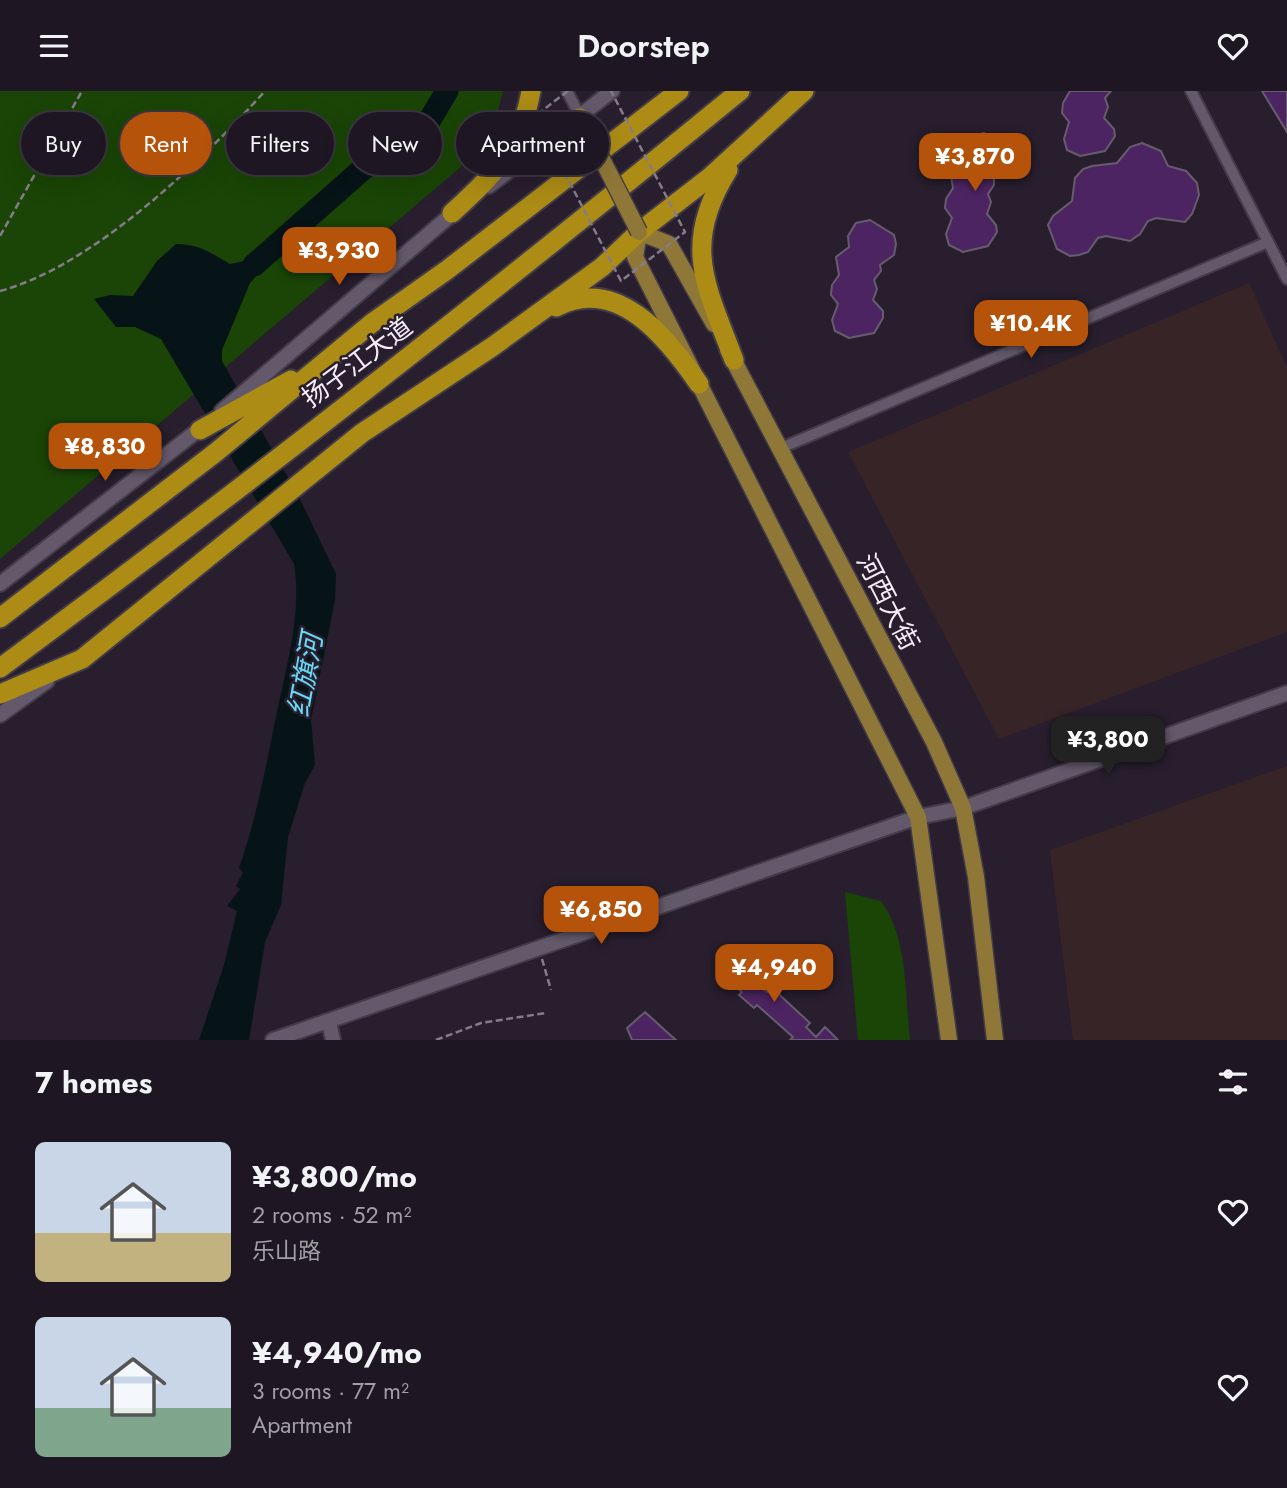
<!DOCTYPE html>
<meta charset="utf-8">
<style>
:root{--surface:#1e1622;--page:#2b232f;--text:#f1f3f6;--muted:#a19fa5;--line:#3c3540;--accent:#b45309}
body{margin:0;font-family:Jost,"Noto Sans SC",sans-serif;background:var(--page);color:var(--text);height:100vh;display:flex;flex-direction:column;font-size:26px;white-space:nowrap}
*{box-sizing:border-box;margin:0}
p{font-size:23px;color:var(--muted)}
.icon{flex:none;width:38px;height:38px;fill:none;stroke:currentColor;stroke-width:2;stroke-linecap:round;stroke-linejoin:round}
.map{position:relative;height:949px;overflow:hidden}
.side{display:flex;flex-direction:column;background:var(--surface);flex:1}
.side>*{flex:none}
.banner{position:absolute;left:21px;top:21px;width:700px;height:63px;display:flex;gap:14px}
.price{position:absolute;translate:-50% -60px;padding:0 16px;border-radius:14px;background:var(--accent);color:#fff;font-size:23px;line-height:46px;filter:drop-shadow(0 2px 4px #0008)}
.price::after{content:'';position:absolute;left:50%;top:42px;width:21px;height:16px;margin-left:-10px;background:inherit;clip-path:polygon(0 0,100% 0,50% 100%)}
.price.current{background:#222;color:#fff}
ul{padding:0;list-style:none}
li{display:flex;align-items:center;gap:21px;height:175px;padding:0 35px}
li span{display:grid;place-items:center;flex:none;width:196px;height:140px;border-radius:10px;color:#555}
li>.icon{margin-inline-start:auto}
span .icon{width:84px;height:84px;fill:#fffc;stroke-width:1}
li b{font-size:30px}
h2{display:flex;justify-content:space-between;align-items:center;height:84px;padding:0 35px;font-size:30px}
.pill{padding:0 24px;border-radius:32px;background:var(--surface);box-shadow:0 7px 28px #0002,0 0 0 2px var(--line);font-size:24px;line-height:63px}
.pill.current{background:var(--accent);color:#fff}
header{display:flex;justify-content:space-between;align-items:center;height:91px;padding:0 35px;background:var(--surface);font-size:32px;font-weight:600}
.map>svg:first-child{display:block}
.commercial{fill:#372427}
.green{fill:#1a4506}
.water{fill:#061417}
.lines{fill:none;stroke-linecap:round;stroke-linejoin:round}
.river{stroke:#061417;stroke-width:23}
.building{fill:#4c2461;stroke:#665c6d;stroke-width:2}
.street-casing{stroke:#423b48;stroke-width:14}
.secondary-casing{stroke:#423b48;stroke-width:18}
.primary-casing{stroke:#423b48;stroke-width:19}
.highway-casing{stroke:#423b48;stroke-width:23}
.path{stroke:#857c8a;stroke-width:2.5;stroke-dasharray:7 3.5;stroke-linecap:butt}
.street{stroke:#64596b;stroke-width:10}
.secondary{stroke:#64596b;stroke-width:14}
.primary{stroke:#8f7837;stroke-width:16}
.highway{stroke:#ac8c15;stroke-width:19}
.primary-bridge-casing{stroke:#423b48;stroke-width:19;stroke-linecap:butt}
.path-bridge{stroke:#857c8a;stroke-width:2.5;stroke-dasharray:7 3.5;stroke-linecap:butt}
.primary-bridge{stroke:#8f7837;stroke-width:16}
.labels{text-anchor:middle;stroke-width:5;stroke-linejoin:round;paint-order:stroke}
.street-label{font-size:26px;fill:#f5eef9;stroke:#281e2e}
.water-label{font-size:28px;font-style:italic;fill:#66daf6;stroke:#281e2e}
</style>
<header><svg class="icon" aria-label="menu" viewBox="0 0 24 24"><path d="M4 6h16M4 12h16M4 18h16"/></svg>Doorstep<svg class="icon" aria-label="heart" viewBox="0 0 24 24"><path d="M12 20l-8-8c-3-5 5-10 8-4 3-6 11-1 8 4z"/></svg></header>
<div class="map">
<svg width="1287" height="949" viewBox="0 0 1287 949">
<rect width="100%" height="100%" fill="#281e2e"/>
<!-- commercial -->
<g class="commercial">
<polygon points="1249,192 1287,276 1287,541 999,648 848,361"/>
<polygon points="1287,675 1287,949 1073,949 1050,759"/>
</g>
<!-- green -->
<g class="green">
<polygon points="0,0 503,0 490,51 0,468"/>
<path d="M845,801L881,810C908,846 905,905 910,949H858Z"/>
</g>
<!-- water -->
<path class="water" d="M272,149L278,160L250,192L222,259V270L299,406L336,483L335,509L311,629L315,674L305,692L288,746L281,814L265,851L249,949H199L224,874L237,820L227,815L240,798L236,795L243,781L239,777C257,726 266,674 277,621C287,573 302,521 294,473L161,248L135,236H116L94,208L110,204L133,205L157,170L176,153C199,153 211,162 230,173L249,169Z"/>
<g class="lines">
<!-- river -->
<polyline class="river" points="254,174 364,77 411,48 429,30 447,0"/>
</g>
<!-- building -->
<g class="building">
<polygon points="1070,0 1111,0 1105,7 1108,16 1104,27 1114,38 1115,45 1105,60 1080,65 1067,59 1064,48 1069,31 1062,22 1063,12"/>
<polygon points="1262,0 1287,0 1287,41"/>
<polygon points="984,42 1008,57 1010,67 1008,78 994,88 994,94 988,103 991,111 987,123 996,134 997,141 988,155 963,161 949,154 946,143 952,127 945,117 946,108 953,97 950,80 963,69 965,51 970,46"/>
<polygon points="1142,52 1161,60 1168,75 1186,80 1197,92 1199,104 1192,123 1185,131 1156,127 1148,130 1140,143 1130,150 1106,145 1098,147 1088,161 1079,164 1070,165 1057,158 1048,134 1053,125 1072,110 1075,87 1083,78 1092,75 1117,72 1130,56"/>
<polygon points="870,129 894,144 896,153 894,164 880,174 881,180 874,189 877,198 873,209 883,220 883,227 874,242 849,247 835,240 832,229 838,213 831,204 832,194 839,184 836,166 849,156 848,145 856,132"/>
<polygon points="750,870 765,883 756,892 767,901 771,896 810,932 806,936 816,946 825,936 838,949 790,949 793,946 757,914 754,917 739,904 742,901 727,888 742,872 745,875"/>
<polygon points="645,921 668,942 676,949 632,949 627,937"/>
</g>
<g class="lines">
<defs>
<g id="street">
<polyline points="567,0 580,25"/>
<polyline points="1191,0 1287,188"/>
<polyline points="781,357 1268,151"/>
</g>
<g id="secondary">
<polyline points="489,95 612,0"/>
<polyline points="222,320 459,117"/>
<polyline points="0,493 206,333"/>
<polyline points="0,624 47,590"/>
<polyline points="329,931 333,949"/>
<polyline points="273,949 918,726 963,717 1287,602"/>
</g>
<g id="primary">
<polyline points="714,233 669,153 639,141 635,166 918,726 949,949"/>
<polyline points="728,259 934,651 963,717 976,786 995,949"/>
</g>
<g id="highway">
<path d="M728,79C681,154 706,194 734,269"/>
<path d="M452,122C493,84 521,58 531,0"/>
<path d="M556,216C618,183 668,248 699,293"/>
<polyline points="200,339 291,289"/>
<polyline points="0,527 215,362 372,232 447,179 679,0"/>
<path d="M0,577C252,391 498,198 740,0"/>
<polyline points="0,603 82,568 362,342 492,256 602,176 639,141 710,86 804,0"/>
</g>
</defs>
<!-- street casing -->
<use href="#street" class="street-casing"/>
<!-- secondary casing -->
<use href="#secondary" class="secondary-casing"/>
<!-- primary casing -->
<use href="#primary" class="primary-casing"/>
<!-- highway casing -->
<use href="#highway" class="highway-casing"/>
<!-- path -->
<g class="path">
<polyline points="0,145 82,0"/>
<path d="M0,200C93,175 201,71 265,0"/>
<polyline points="542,868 551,899"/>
<polyline points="436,949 481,932 546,922"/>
</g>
<!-- street -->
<use href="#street" class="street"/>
<!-- secondary -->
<use href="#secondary" class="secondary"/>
<!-- primary -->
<use href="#primary" class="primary"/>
<!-- highway -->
<use href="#highway" class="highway"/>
<defs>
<polyline id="primary-bridge" points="580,25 639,141"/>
</defs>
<!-- primary-bridge casing -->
<use href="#primary-bridge" class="primary-bridge-casing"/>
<!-- path-bridge -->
<polyline class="path-bridge" points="568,0 535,25 621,190 685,141 611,0"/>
<!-- primary-bridge -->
<use href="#primary-bridge" class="primary-bridge"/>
</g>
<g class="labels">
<!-- street labels -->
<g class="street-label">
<text transform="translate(357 271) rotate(-37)" y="9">扬子江大道</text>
<text transform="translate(888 511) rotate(63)" y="9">河西大街</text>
</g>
<!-- water labels -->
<g class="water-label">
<text transform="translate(305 584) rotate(-80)" y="10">红旗河</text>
</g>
</g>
</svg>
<b class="price" style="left:975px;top:102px">¥3,870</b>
<b class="price" style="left:339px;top:196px">¥3,930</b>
<b class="price" style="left:1031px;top:269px">¥10.4K</b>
<b class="price" style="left:105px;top:392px">¥8,830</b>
<b class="price current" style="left:1108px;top:685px">¥3,800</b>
<b class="price" style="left:601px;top:855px">¥6,850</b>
<b class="price" style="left:774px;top:913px">¥4,940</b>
<div class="banner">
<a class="pill">Buy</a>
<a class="pill current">Rent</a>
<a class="pill">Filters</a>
<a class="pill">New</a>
<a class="pill">Apartment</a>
</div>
</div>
<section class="side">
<h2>7 homes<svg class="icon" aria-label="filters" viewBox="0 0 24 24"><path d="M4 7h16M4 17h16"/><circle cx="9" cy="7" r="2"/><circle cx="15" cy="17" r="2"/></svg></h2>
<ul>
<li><span style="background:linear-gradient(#c9d6e8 65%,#c2b280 0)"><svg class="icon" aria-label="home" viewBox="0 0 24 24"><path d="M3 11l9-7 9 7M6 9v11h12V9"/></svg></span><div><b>¥3,800/mo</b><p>2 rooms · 52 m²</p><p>乐山路</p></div><svg class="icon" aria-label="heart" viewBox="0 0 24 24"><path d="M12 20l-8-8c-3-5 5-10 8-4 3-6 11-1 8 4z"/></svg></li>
<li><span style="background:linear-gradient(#c9d6e8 65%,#7fa58c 0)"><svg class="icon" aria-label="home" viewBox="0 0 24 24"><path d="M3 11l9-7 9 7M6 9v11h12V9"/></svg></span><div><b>¥4,940/mo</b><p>3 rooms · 77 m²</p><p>Apartment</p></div><svg class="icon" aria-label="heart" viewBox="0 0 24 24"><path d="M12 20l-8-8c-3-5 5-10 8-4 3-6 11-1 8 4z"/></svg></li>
</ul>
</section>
